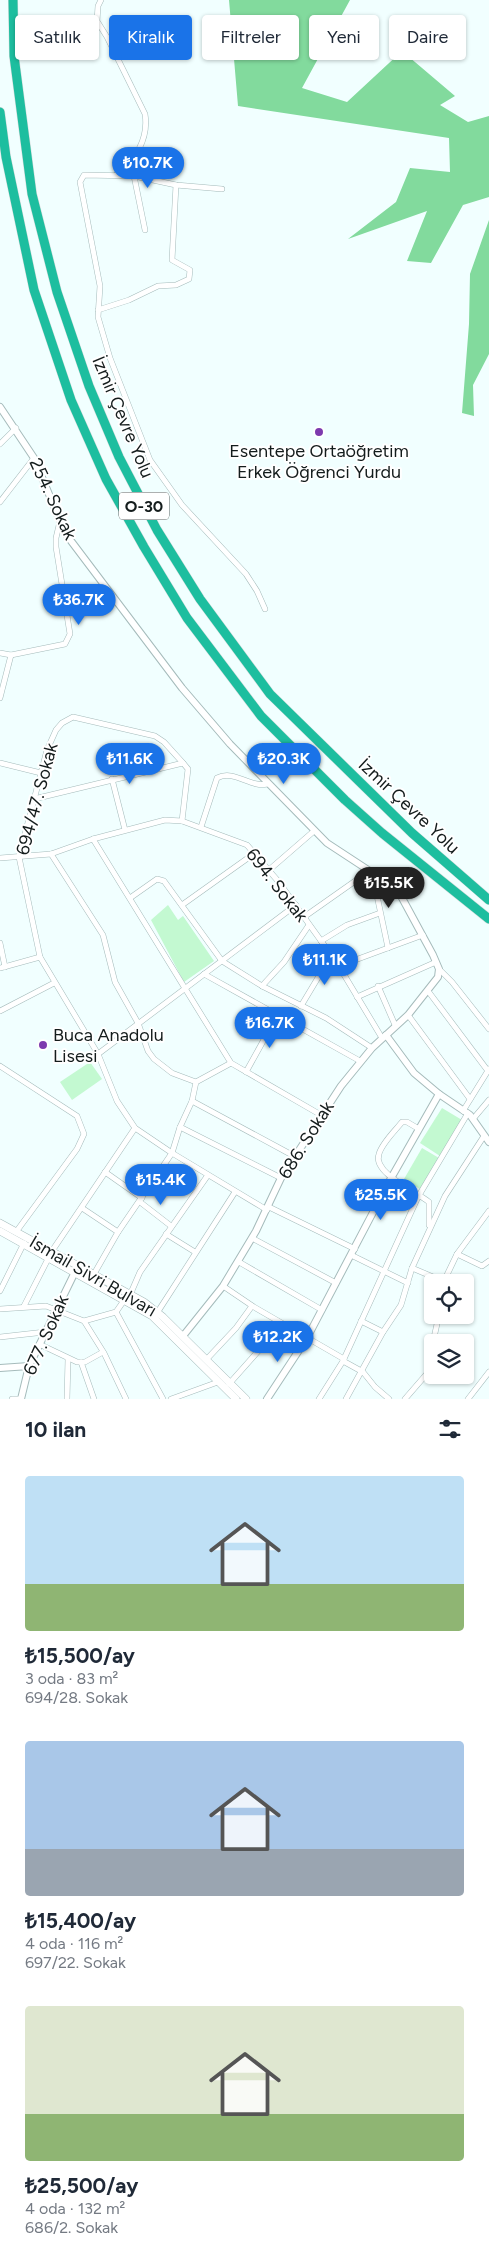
<!DOCTYPE html>
<html lang="tr">
<meta charset="utf-8">
<style>
:root{--surface:#fff;--page:#f6f6f7;--text:#1f2937;--muted:#747a83;--accent:#1a73e8}
body{margin:0;font-family:Figtree,sans-serif;background:var(--page);color:var(--text);height:100vh;display:flex;flex-direction:column;font-size:19px;white-space:nowrap}
*{box-sizing:border-box;margin:0}
p{font-size:16px;color:var(--muted)}
.icon{flex:none;width:28px;height:28px;fill:none;stroke:currentColor;stroke-width:2;stroke-linecap:round;stroke-linejoin:round}
.map{position:relative;height:1399px;overflow:hidden}
.sheet{display:flex;flex-direction:column;background:var(--surface);flex:1}
.sheet>*{flex:none}
.banner{position:absolute;left:15px;top:15px;width:460px;height:45px;display:flex;gap:10px}
.fabs{position:absolute;left:424px;top:1274px;display:grid;gap:10px}
.fabs a{display:grid;place-items:center;width:50px;height:50px;border-radius:5px;background:var(--surface);box-shadow:0 1px 4px #0004;font-size:25px}
.price{position:absolute;translate:-50% -42px;padding:0 11px;border-radius:18px;background:var(--accent);color:#fff;font-size:16px;line-height:32px;filter:drop-shadow(0 1px 2px #0008)}
.price::after{content:'';position:absolute;left:50%;top:30px;width:15px;height:11px;margin-left:-8px;background:inherit;clip-path:polygon(0 0,100% 0,50% 100%)}
.price.active{background:#222;color:#fff}
ul{padding:0;list-style:none}
li{display:grid;align-content:center;gap:10px;height:265px;padding:0 25px}
li span{display:grid;place-items:center;height:155px;border-radius:5px;color:#555}
li>.icon{margin-inline-start:auto}
span .icon{width:90px;height:90px;fill:#fffc;stroke-width:1}
li b{font-size:21px}
h2{display:flex;justify-content:space-between;align-items:center;height:60px;padding:0 25px;font-size:21px}
.chip{padding:0 18px;border-radius:5px;background:var(--surface);box-shadow:0 1px 4px #0004;font-size:18px;line-height:45px}
.chip.active{background:var(--accent);color:#fff}
.map>svg:first-child{display:block}
.green{fill:#c3f9d1}
.forest{fill:#82da9d}
.lines{fill:none;stroke-linecap:round;stroke-linejoin:round}
.minor-casing{stroke:#a5bbbb;stroke-width:6}
.tertiary-casing{stroke:#a5bbbb;stroke-width:8}
.secondary-casing{stroke:#a5bbbb;stroke-width:8}
.motorway-casing{stroke:#d9dbdb;stroke-width:10}
.minor{stroke:#fff;stroke-width:5}
.tertiary{stroke:#fff;stroke-width:6}
.secondary{stroke:#fff;stroke-width:7}
.motorway{stroke:#1dbe9f;stroke-width:9}
.poi-dot{fill:#7d3aae;stroke:#fff;stroke-width:2}
.labels{text-anchor:middle;stroke-width:4;stroke-linejoin:round;paint-order:stroke}
.shield{fill:#fff;stroke:#5a6060;stroke-width:1}
.shield-label{font-size:16px;font-weight:bold;fill:#141c1c}
.street-label{font-size:18px;fill:#141c1c;stroke:#fff}
.poi-label{font-size:18px;fill:#141c1c;stroke:#fff}
</style>
<div class="map">
<svg width="489" height="1399" viewBox="0 0 489 1399">
<rect width="100%" height="100%" fill="#f1ffff"/>
<!-- green -->
<g class="green">
<polygon points="168,905 178,920 183,916 214,961 184,982 151,920"/>
<polygon points="90,1062 102,1079 72,1100 60,1082"/>
<polygon points="442,1108 462,1120 440,1156 420,1143"/>
<polygon points="422,1148 439,1158 420,1189 404,1179"/>
</g>
<!-- forest -->
<g class="forest">
<polygon points="229,0 350,0 302,88 347,102 402,51 455,96 440,105 468,122 489,116 489,197 463,205 431,263 407,261 427,211 348,239 396,202 410,168 450,172 449,138 238,106"/>
<polygon points="489,220 489,354 473,385 474,416 462,413 469,324 470,274"/>
</g>
<g class="lines">
<defs>
<g id="minor">
<path d="M101,0L98,6L97,21L107,37L145,114C149,139 135,161 116,175"/>
<polyline points="134,176 145,230"/>
<polyline points="222,189 176,185 134,176 84,175 80,182 100,286 98,317 110,358 150,460 182,505 246,574 257,591 265,609"/>
<polyline points="98,310 129,300 158,286 176,285 189,279 190,270 172,260 176,185"/>
<polyline points="0,444 16,428"/>
<polyline points="0,502 34,458"/>
<polyline points="0,653 11,655 65,644 70,634 56,547 56,538 60,521"/>
<polyline points="0,698 11,655"/>
<polyline points="0,763 41,773"/>
<polyline points="183,763 164,742 155,736 73,717 62,723 56,730 47,750 19,857 40,957 98,1054 117,1101 135,1128 172,1153 267,1210"/>
<polyline points="112,779 125,830"/>
<polyline points="34,799 183,763 188,769 182,821"/>
<path d="M201,827L217,778C234,769 250,788 267,784"/>
<polyline points="93,839 231,1063 321,1115"/>
<polyline points="51,854 103,935 115,982 138,1023 148,1051 154,1059 172,1073 196,1082"/>
<polyline points="0,858 51,854 93,839 165,820 182,821 247,845 278,881 337,963 382,1038"/>
<polyline points="269,870 314,831"/>
<polyline points="130,898 157,879 164,881 222,961 262,986 326,1018 372,1048"/>
<polyline points="182,905 255,853"/>
<polyline points="304,917 358,879 372,872 388,948"/>
<polyline points="321,941 347,925 380,913"/>
<polyline points="0,943 5,967"/>
<polyline points="339,966 423,935"/>
<polyline points="0,968 40,957"/>
<polyline points="439,969 452,982 489,1029"/>
<polyline points="204,974 360,1061"/>
<polyline points="262,986 284,962 309,925"/>
<polyline points="378,986 395,1025"/>
<polyline points="428,991 488,1071"/>
<polyline points="357,997 436,962"/>
<polyline points="301,1006 331,956"/>
<polyline points="0,1011 54,983"/>
<polyline points="408,1015 470,1099"/>
<polyline points="98,1054 296,905"/>
<polyline points="0,1066 77,1116 84,1134 77,1149 16,1232"/>
<polyline points="246,1072 277,1016"/>
<polyline points="192,1101 294,1156"/>
<polyline points="463,1111 489,1069"/>
<polyline points="473,1119 489,1100"/>
<polyline points="180,1127 281,1178"/>
<path d="M419,1129L407,1122H402C395,1131 382,1143 379,1154C372,1173 417,1192 429,1202V1225"/>
<polyline points="105,1172 142,1198"/>
<polyline points="140,1202 171,1226"/>
<polyline points="269,1207 355,1249"/>
<polyline points="82,1208 118,1232"/>
<polyline points="166,1234 195,1252"/>
<polyline points="252,1238 336,1283"/>
<polyline points="52,1251 135,1128"/>
<polyline points="457,1254 482,1266 489,1261"/>
<polyline points="351,1255 408,1283"/>
<polyline points="239,1262 322,1310"/>
<polyline points="412,1268 445,1282"/>
<polyline points="94,1274 118,1232 172,1153 180,1127 192,1101 196,1082 231,1063"/>
<polyline points="447,1282 445,1279 457,1254 489,1211"/>
<polyline points="223,1286 254,1307 344,1359"/>
<polyline points="0,1291 24,1243"/>
<polyline points="130,1295 140,1272 208,1175"/>
<polyline points="24,1306 49,1257"/>
<polyline points="0,1309 46,1306 84,1321 104,1353 126,1399"/>
<polyline points="116,1312 163,1399"/>
<polyline points="157,1313 235,1192"/>
<polyline points="84,1321 116,1312 125,1299"/>
<polyline points="361,1321 383,1332"/>
<polyline points="0,1337 45,1332"/>
<polyline points="433,1342 439,1315"/>
<polyline points="39,1344 77,1362 85,1362 103,1352"/>
<polyline points="206,1360 236,1328 252,1306"/>
<polyline points="343,1361 363,1372 375,1387 389,1399"/>
<polyline points="81,1362 94,1399"/>
<polyline points="229,1384 261,1348 279,1322"/>
<polyline points="12,1399 21,1399"/>
<polyline points="67,1399 68,1359"/>
<polyline points="171,1399 218,1382"/>
<polyline points="319,1399 343,1361 418,1197 468,1113"/>
<polyline points="346,1399 383,1332 401,1305 412,1268 445,1196 484,1136"/>
<polyline points="405,1399 431,1369 432,1353"/>
<polyline points="468,1399 489,1372"/>
</g>
<g id="tertiary">
<polyline points="0,407 34,458 65,533 182,688 230,744 327,843 388,883 401,896 433,955 439,969 438,977 408,1015 372,1048 341,1086 281,1178 256,1231 223,1286 183,1336"/>
<polyline points="386,1035 414,1073 439,1094 470,1115 489,1142"/>
<polyline points="0,1368 29,1366"/>
<polyline points="21,1399 29,1366 75,1272"/>
<polyline points="267,1399 307,1338 390,1180 439,1094"/>
</g>
<g id="secondary">
<polyline points="0,1223 144,1302 163,1317 246,1399"/>
<polyline points="0,1231 152,1316 236,1399"/>
</g>
<g id="motorway">
<polyline points="13,0 14,56 32,194 57,292 89,386 119,457 157,530 200,599 270,694 412,833 489,900"/>
<polyline points="0,112 6,157 34,290 71,400 106,479 144,547 187,618 261,716 345,800 382,833 489,919"/>
</g>
</defs>
<!-- minor casing -->
<use href="#minor" class="minor-casing"/>
<!-- tertiary casing -->
<use href="#tertiary" class="tertiary-casing"/>
<!-- secondary casing -->
<use href="#secondary" class="secondary-casing"/>
<!-- motorway casing -->
<use href="#motorway" class="motorway-casing"/>
<!-- minor -->
<use href="#minor" class="minor"/>
<!-- tertiary -->
<use href="#tertiary" class="tertiary"/>
<!-- secondary -->
<use href="#secondary" class="secondary"/>
<!-- motorway -->
<use href="#motorway" class="motorway"/>
</g>
<!-- markers -->
<g class="poi-dot">
<circle cx="319" cy="432" r="5"/>
<circle cx="43" cy="1045" r="5"/>
</g>
<g class="labels">
<!-- shield labels -->
<rect class="shield" x="119" y="492.5" width="50" height="27" rx="4"/>
<g class="shield-label">
<text x="144" y="512">O-30</text>
</g>
<!-- street labels -->
<g class="street-label">
<text transform="translate(123 417) rotate(67)" y="6">İzmir Çevre Yolu</text>
<text transform="translate(53 499) rotate(65)" y="6">254. Sokak</text>
<text transform="translate(37 799) rotate(-75)" y="6">694/47. Sokak</text>
<text transform="translate(409 806) rotate(43)" y="6">İzmir Çevre Yolu</text>
<text transform="translate(277 885) rotate(52)" y="6">694. Sokak</text>
<text transform="translate(306 1140) rotate(-58)" y="6">686. Sokak</text>
<text transform="translate(93 1276) rotate(30)" y="6">İsmail Sivri Bulvarı</text>
<text transform="translate(46 1335) rotate(-66)" y="6">677. Sokak</text>
</g>
<!-- poi labels -->
<g class="poi-label">
<text x="319" y="457">Esentepe Ortaöğretim<tspan x="319" dy="21">Erkek Öğrenci Yurdu</tspan></text>
<text x="53" y="1041" text-anchor="start">Buca Anadolu<tspan x="53" dy="21">Lisesi</tspan></text>
</g>
</g>
</svg>
<div class="fabs">
<a><svg class="icon" aria-label="locate" viewBox="0 0 24 24"><circle cx="12" cy="12" r="6"/><path d="M12 2v4M12 18v4M2 12h4M18 12h4"/></svg></a>
<a><svg class="icon" aria-label="layers" viewBox="0 0 24 24"><path d="M12 4l9 5-9 5-9-5zM3 14l9 5 9-5"/></svg></a>
</div>
<b class="price" style="left:148px;top:189px">₺10.7K</b>
<b class="price" style="left:79px;top:626px">₺36.7K</b>
<b class="price" style="left:130px;top:785px">₺11.6K</b>
<b class="price" style="left:284px;top:785px">₺20.3K</b>
<b class="price active" style="left:389px;top:909px">₺15.5K</b>
<b class="price" style="left:325px;top:986px">₺11.1K</b>
<b class="price" style="left:270px;top:1049px">₺16.7K</b>
<b class="price" style="left:161px;top:1206px">₺15.4K</b>
<b class="price" style="left:381px;top:1221px">₺25.5K</b>
<b class="price" style="left:278px;top:1363px">₺12.2K</b>
<div class="banner">
<a class="chip">Satılık</a>
<a class="chip active">Kiralık</a>
<a class="chip">Filtreler</a>
<a class="chip">Yeni</a>
<a class="chip">Daire</a>
</div>
</div>
<section class="sheet">
<h2>10 ilan<svg class="icon" aria-label="filters" viewBox="0 0 24 24"><path d="M4 7h16M4 17h16"/><circle cx="9" cy="7" r="2"/><circle cx="15" cy="17" r="2"/></svg></h2>
<ul>
<li><span style="background:linear-gradient(#bfe0f5 70%,#8fb573 0)"><svg class="icon" aria-label="home" viewBox="0 0 24 24"><path d="M3 11l9-7 9 7M6 9v11h12V9"/></svg></span><div><b>₺15,500/ay</b><p>3 oda · 83 m²</p><p>694/28. Sokak</p></div></li>
<li><span style="background:linear-gradient(#a9c7e8 70%,#9aa5b1 0)"><svg class="icon" aria-label="home" viewBox="0 0 24 24"><path d="M3 11l9-7 9 7M6 9v11h12V9"/></svg></span><div><b>₺15,400/ay</b><p>4 oda · 116 m²</p><p>697/22. Sokak</p></div></li>
<li><span style="background:linear-gradient(#dfe7d0 70%,#8fb573 0)"><svg class="icon" aria-label="home" viewBox="0 0 24 24"><path d="M3 11l9-7 9 7M6 9v11h12V9"/></svg></span><div><b>₺25,500/ay</b><p>4 oda · 132 m²</p><p>686/2. Sokak</p></div></li>
</ul>
</section>
